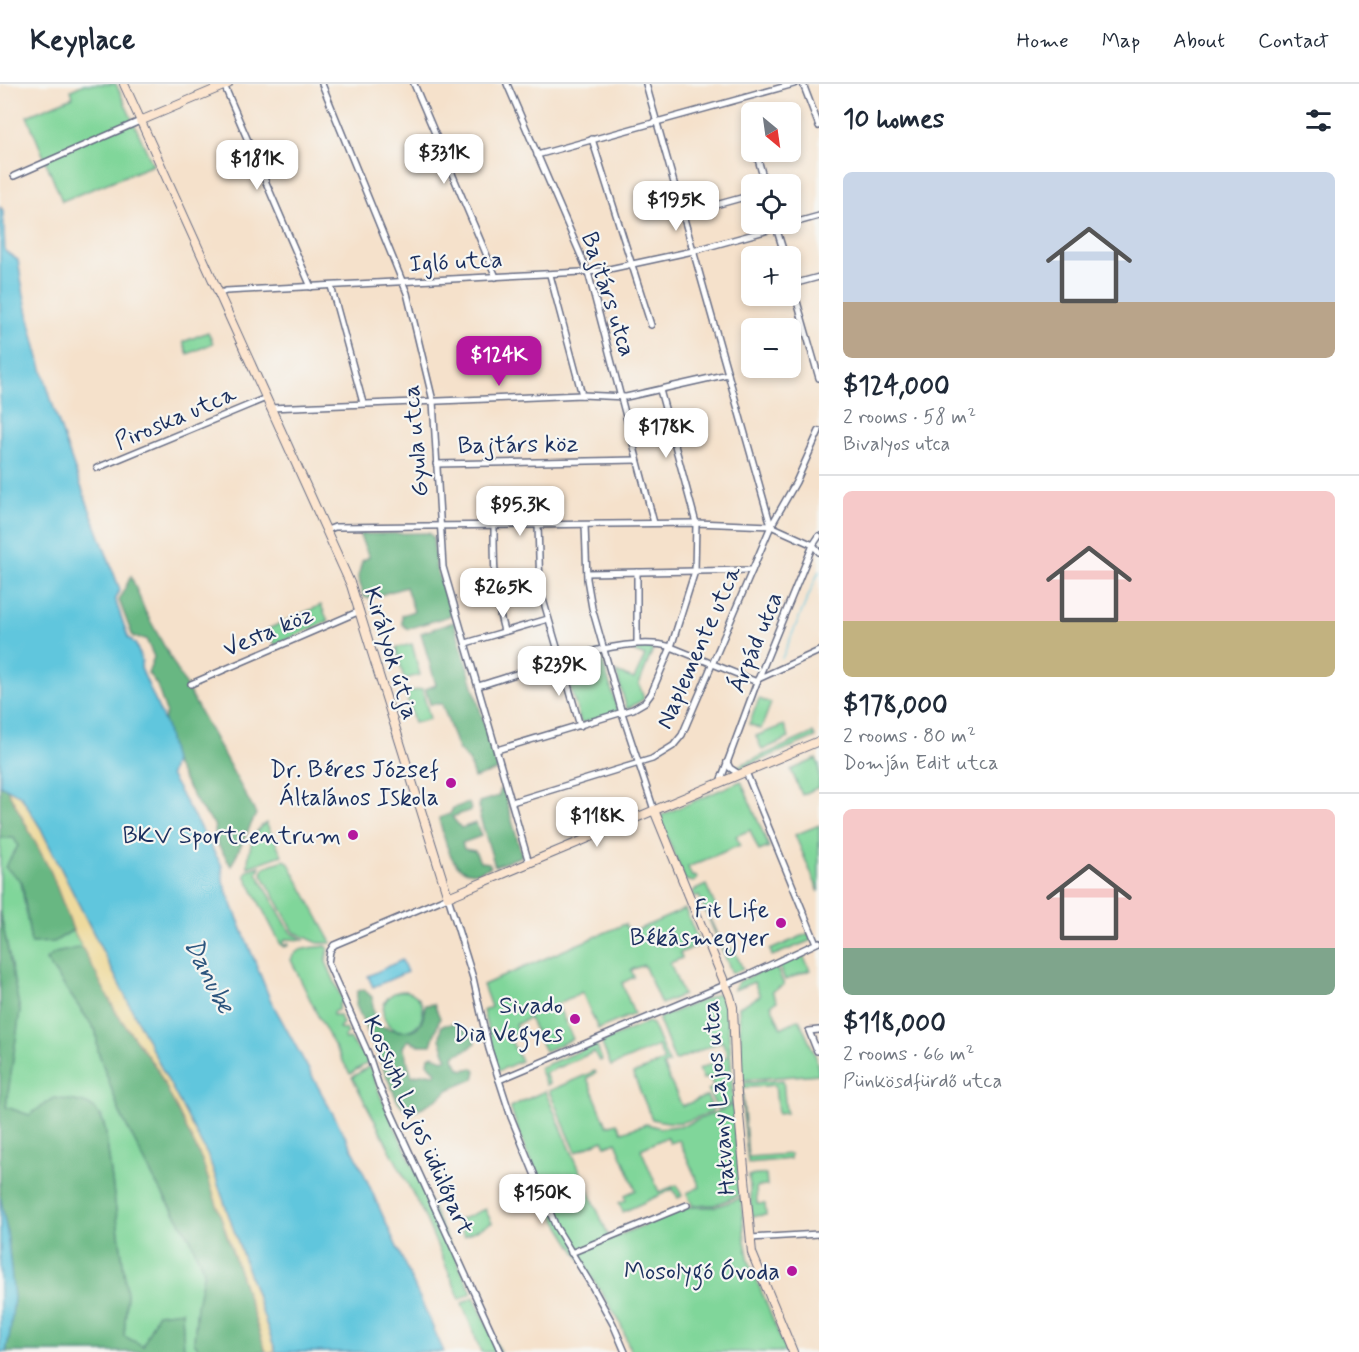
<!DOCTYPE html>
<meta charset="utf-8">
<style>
:root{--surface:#fff;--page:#f2f2f3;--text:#1f2937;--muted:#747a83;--line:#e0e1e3;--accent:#b5179e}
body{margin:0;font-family:Mynerve,sans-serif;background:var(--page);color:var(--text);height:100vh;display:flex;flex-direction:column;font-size:22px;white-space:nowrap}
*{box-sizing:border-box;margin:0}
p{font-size:20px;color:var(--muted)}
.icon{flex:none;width:33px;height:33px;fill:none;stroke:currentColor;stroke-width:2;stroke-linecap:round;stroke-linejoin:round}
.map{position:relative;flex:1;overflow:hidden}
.drawer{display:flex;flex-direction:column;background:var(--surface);width:540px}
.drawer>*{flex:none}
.needle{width:39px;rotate:151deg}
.buttons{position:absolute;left:741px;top:18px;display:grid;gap:12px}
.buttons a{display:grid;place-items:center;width:60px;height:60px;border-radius:9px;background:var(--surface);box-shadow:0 3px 9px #0003;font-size:30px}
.price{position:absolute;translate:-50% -51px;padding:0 14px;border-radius:12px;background:#fff;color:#222;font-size:20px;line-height:39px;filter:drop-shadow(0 2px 3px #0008)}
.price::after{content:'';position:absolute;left:50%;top:36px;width:18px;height:14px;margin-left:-9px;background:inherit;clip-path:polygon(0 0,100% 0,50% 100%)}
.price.on{background:var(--accent);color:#fff}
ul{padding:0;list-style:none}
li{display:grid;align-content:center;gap:12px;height:318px;padding:0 24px}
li+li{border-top:2px solid var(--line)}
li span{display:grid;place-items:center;height:186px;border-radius:9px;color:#555}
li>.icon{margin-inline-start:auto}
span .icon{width:108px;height:108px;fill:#fffc;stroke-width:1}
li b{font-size:26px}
h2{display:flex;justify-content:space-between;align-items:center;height:72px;padding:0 24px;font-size:26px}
header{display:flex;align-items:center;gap:36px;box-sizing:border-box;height:84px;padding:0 30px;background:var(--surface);border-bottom:2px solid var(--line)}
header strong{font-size:28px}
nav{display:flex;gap:33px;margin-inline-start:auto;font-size:21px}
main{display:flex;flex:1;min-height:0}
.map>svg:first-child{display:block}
.green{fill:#80d69a;stroke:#4e827c;stroke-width:1.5}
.forest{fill:#68b782;stroke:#427370;stroke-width:1.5}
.sand{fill:#eeda9e;stroke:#84847e;stroke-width:1.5}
.water{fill:#60c6dd;stroke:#3e7a9e;stroke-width:1.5}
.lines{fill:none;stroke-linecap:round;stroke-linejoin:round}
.stream{stroke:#60c6dd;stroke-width:1.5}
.street-casing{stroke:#676d84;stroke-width:8}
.secondary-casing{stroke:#676d84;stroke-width:10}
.street{stroke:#fff;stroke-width:5}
.secondary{stroke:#fce5cf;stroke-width:8}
.poi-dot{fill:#b5179e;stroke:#f6f6f2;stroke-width:2}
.labels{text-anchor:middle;stroke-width:4.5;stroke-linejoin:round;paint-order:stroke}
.street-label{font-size:24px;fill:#1b2f5e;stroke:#f6f6f2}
.poi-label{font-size:24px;fill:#1b2f5e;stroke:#f6f6f2;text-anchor:end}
.water-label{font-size:26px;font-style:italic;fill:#2c557e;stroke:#f6f6f2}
</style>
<header>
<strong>Keyplace</strong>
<nav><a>Home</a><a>Map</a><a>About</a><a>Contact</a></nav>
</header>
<main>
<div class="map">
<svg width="819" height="1268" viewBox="0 0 819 1268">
<rect width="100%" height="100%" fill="#f6f6f2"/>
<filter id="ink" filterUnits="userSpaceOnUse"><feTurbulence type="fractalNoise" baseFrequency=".0167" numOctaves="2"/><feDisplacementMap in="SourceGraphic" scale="12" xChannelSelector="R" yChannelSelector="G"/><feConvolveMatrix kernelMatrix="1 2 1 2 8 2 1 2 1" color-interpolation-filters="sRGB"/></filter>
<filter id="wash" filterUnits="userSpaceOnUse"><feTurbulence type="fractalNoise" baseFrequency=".008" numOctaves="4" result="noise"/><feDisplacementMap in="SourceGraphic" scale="24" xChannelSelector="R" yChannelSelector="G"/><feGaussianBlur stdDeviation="1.35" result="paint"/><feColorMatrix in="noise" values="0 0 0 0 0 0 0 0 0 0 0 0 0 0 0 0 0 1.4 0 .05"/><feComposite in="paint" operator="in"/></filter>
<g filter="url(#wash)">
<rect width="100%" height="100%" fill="#f5e1cb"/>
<!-- green -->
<g class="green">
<polygon points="84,0 116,0 153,81 62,117 27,32 73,13 71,6"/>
<polygon points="208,248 213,259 188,270 183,258"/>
<polygon points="321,521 328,537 275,561 268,545"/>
<polygon points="412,560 420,591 404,595 396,564"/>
<polygon points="637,563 654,563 639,600 644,615 627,625 616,588 634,595 645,572 635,568"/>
<polygon points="600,568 618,628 581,639 563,579"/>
<polygon points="422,605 430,635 414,639 406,609"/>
<polygon points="759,615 771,619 761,645 749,640"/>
<polygon points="784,641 789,654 762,666 756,652"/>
<polygon points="813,649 815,653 736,686 732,682 736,683"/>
<polygon points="816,675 819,681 819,703 802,711 791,686"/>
<polygon points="741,697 769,763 759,767 750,746 736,752 740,761 688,783 692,793 696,792 697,795 694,798 685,796 660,736 662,731"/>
<path d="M266,739L282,771L248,783C248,768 252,747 266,739Z"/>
<polygon points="819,741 819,808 795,751"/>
<polygon points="0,754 14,754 18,762 16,768 31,859 54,858 73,846 83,863 56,869 46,876 96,947 98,967 120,1029 157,1101 189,1152 204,1187 197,1222 194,1258 201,1268 184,1268 182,1228 157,1230 143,1262 124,1253 127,1210 105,1044 101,1031 29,1031 6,1023 20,927 0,827"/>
<polygon points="284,776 288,778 332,859 318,859 294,848 262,790 264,783"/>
<polygon points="260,782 257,789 291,849 305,856 285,855 283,861 287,862 288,859 289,861 284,863 281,861 245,791 248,786"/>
<polygon points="706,801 716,824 707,829 725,867 733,864 743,885 732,889 699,812 694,814 693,807"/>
<polygon points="685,825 700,861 680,869 682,874 670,879 683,911 661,920 644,881 631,886 634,893 622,899 634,930 598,945 582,908 557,920 573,955 545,967 529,934 515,941 518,948 509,953 521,977 498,987 483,927 491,923 483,901 625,840 630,849"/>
<polygon points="809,849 812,856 772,872 770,866"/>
<path d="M326,862L328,864L326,878L343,917L339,920L338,926L333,928V931H339L343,939L339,944L342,946L346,945L348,949L344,952L345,956L350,955C355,965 364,968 369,978L350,990L319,934L291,876C295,862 314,864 326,862Z"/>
<polygon points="802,870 810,886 785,896 778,880"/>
<polygon points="775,881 784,901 772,907 777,917 771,921 781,944 799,935 816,973 819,990 742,996 739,923 760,912 754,898 734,906 738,898"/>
<circle cx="403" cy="927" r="20"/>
<path d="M717,910L721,911C730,922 732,1000 733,1019L717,1025L708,1006L714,1003L709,993L703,995L699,985L728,972L722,957L675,977L659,936V934Z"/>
<path d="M648,938L652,940L669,979L663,982L682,1022L707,1012L713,1025L711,1028C687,1038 678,1042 652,1035L633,990L664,977L658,962L611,982L602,960L604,957Z"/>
<polygon points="596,960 602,976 599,977 594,968 545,989 549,999 546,1001 539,984"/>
<polygon points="370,982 381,1013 472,1209 460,1215 424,1131 352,993"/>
<polygon points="595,987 596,989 587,994 607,1042 617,1039 622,1048 646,1040 661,1044 685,1041 733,1021 740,1111 714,1121 692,1121 687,1109 700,1103 679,1056 670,1059 667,1053 641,1065 659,1108 677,1101 682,1112 678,1114 673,1105 623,1128 619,1119 626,1116 625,1111 636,1106 616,1058 606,1062 603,1056 576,1068 549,1007"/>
<polygon points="783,996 786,1029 778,1030 775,1001 742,1004 748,1073 790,1070 790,1075 748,1079 740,999"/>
<polygon points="545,1007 610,1155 688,1123 715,1123 741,1114 745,1157 749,1177 786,1268 631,1268 620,1238 557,1138 526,1067 510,1023"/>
<polygon points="766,1090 767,1102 756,1103 757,1120 765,1120 766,1131 752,1132 749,1092"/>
<polygon points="485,1125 492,1139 464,1152 457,1137"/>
<polygon points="474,1213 500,1268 481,1268 462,1219"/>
</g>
<!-- forest -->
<g class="forest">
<polygon points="429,449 433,453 436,483 452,531 408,545 402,540 402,531 414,527 406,503 370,514 364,513 358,493 362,477 369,473 359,450"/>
<polygon points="131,492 145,527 256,730 231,782 217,759 214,740 199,722 168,668 161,648 166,628 157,601 148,589 154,573 146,555 133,553 119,516"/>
<polygon points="454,538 498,686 474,694 469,677 458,665 442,620 430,620 425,605 436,601 421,549"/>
<polygon points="0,701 6,703 51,788 73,846 54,858 31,859 22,798 5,783 18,762 14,754 0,754"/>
<polygon points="503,705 522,772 495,782 480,733 479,718 499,712 499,706"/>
<path d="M469,719L471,726L452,733L461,744L476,739L481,752L462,759L464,765L475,767L480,778L489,779L491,783C487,784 482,787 477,788C450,793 444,752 439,734L450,730L453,724Z"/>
<path d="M0,827L20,927L6,1023L29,1031L54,1014C81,1018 96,1015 105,1044L127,1210L124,1252L143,1262L157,1230L182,1227L184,1268H6C18,1220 10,1160 0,1112Z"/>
<polygon points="83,863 117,930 157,985 202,1076 266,1268 201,1268 194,1258 197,1222 204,1187 189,1152 157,1101 120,1029 98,967 96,947 46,876 55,869"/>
<path d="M363,905L372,913L375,940C398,949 424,956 425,921L434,920L440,934L431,961H419L408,956L403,963L412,992L426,989L435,990L436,988L428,980L429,973L433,971L443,976L447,974L440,955L441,942L455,939L473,953L475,959L470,964L455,971L454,974L459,984L464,986L472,984L476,987L474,995L448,1006L438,1015L409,1030L397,1016L356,921L357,908Z"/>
</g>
<!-- sand -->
<polygon class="sand" points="6,703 21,712 40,743 162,985 209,1074 276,1268 266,1268 202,1076 157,985 117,930 73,846 51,788"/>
<!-- water -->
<g class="water">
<path d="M0,123L3,126L5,167L18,176C35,291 80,399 120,506L115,515L128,553L136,561L142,577L141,584L166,642L174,677L170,691L222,782L223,798L270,915L356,1072L444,1268H276L209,1074L162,985L40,743L21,712L0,701Z"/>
<polygon points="402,876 407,888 373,903 368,892"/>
<polygon points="0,1112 7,1148 14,1214 10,1249 6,1268 0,1268"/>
</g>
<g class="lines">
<!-- stream -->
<polyline class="stream" points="782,574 819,487"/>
</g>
</g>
<g filter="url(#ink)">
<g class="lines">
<defs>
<g id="street">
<polyline points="322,0 407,209 433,317 443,483 529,779"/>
<polyline points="414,0 496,193"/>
<polyline points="507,0 588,188 654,439"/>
<polyline points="646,0 771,442"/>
<polyline points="803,0 819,42"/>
<polyline points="224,1 311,203"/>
<polyline points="592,55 651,241"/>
<polyline points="756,68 765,100"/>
<polyline points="537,71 794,0"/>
<polyline points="14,92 140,37"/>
<polyline points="683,130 752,111"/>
<polyline points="775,140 785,172"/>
<polyline points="550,191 582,311"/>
<polyline points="790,193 819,294"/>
<polyline points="793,200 819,193"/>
<polyline points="331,202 363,319"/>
<polyline points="218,210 226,207 600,187 693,167 819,132"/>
<polyline points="270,324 582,311 626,313 728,290"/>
<polyline points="436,380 637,376"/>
<polyline points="97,384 266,314"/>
<polyline points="538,441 540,505 580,642"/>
<polyline points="585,441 587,495 592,524 622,629 654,726"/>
<path d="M494,442C494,478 494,512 504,547"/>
<polyline points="327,446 335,443 696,439 771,442 813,461 819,468"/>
<polyline points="587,489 752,486"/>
<polyline points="466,559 548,535"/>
<polyline points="637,559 637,488"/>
<polyline points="758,595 819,567"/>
<polyline points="191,600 360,527"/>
<path d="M478,602C528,588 624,548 671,563L757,598"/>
<polyline points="497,666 633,625 645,618 651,610 671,563 695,487 696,439 660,306"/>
<polyline points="727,678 730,684 739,690"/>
<polyline points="746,688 816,859"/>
<polyline points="720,698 757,598 813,461 819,452"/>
<polyline points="512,718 652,675 673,662 682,651 771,442 796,398 819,347"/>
<polyline points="819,946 809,947 817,967 819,967"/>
<polyline points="499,996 751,890 819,858"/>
<polyline points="750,1154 819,1150"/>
<polyline points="571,1169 687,1121"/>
<polyline points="501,1268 379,1002 368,969 328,879 330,867 334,861 448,813 473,894 489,965 511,1033 556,1143 592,1202 613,1240 625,1268"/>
</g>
<g id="secondary">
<polyline points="124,0 351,501 448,813 819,657"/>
<polyline points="140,37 228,0"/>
<polyline points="654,726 730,912 733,923 736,999 752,1169 793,1268"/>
</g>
</defs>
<!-- street casing -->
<use href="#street" class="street-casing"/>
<!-- secondary casing -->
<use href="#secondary" class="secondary-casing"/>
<!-- street -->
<use href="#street" class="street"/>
<!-- secondary -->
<use href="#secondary" class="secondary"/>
</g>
</g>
<!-- markers -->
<g class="poi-dot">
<circle cx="451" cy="699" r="6"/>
<circle cx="353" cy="751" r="6"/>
<circle cx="781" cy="839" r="6"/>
<circle cx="575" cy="935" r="6"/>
<circle cx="792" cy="1187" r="6"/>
</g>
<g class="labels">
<!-- street labels -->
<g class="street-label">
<text transform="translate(456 177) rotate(-3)" y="8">Igló utca</text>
<text transform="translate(609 210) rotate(72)" y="8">Bajtárs utca</text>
<text transform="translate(175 333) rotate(-23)" y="8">Piroska utca</text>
<text transform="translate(415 357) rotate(-95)" y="8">Gyula utca</text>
<text transform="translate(518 360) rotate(-1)" y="8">Bajtárs köz</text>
<text transform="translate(268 547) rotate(-23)" y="8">Vesta köz</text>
<text transform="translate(755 558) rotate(-68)" y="8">Árpád utca</text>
<text transform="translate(698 563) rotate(-66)" y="8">Naplemente utca</text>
<text transform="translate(392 569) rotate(73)" y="8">Királyok útja</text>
<text transform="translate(718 1014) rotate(-95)" y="8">Hatvany Lajos utca</text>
<text transform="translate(419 1041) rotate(66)" y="8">Kossuth Lajos üdülőpart</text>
</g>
<!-- poi labels -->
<g class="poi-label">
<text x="439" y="693">Dr. Béres József<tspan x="439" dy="28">Általános Iskola</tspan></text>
<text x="341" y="759">BKV Sportcentrum</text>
<text x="769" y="833">Fit Life<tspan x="769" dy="28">Békásmegyer</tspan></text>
<text x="563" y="929">Sivado<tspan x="563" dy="28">Dia Vegyes</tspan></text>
<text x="780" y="1195">Mosolygó Óvoda</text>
</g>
<!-- water labels -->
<g class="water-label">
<text transform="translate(210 891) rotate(64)" y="9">Danube</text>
</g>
</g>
</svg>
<div class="buttons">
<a><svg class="needle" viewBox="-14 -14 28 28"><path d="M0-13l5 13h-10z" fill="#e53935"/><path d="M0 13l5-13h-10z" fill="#747a83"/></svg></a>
<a><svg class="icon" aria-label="locate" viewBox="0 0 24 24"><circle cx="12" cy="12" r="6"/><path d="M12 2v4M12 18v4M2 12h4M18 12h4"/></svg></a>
<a>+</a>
<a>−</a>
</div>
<b class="price" style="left:444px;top:101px">$331K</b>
<b class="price" style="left:257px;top:107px">$181K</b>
<b class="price" style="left:676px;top:148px">$195K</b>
<b class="price on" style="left:499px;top:303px">$124K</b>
<b class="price" style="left:666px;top:375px">$178K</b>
<b class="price" style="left:520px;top:453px">$95.3K</b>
<b class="price" style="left:503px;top:535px">$265K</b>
<b class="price" style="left:559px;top:613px">$239K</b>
<b class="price" style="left:597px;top:764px">$118K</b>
<b class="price" style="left:542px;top:1141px">$150K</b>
</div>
<section class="drawer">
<h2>10 homes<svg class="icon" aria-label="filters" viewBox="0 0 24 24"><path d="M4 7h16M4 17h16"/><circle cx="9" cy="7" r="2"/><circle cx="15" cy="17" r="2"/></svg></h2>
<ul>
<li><span style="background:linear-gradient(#c9d6e8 70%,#b9a48a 0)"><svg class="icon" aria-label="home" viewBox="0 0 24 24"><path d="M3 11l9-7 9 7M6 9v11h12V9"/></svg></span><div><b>$124,000</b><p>2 rooms · 58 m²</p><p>Bivalyos utca</p></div></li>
<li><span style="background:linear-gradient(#f6c9c9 70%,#c2b280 0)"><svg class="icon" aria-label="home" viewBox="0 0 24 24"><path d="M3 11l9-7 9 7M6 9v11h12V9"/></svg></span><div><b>$178,000</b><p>2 rooms · 80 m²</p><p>Domján Edit utca</p></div></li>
<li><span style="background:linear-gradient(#f6c9c9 75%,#7fa58c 0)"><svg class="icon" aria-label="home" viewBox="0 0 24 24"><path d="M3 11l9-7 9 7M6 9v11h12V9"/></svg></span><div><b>$118,000</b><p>2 rooms · 66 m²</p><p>Pünkösdfürdő utca</p></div></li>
</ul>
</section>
</main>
